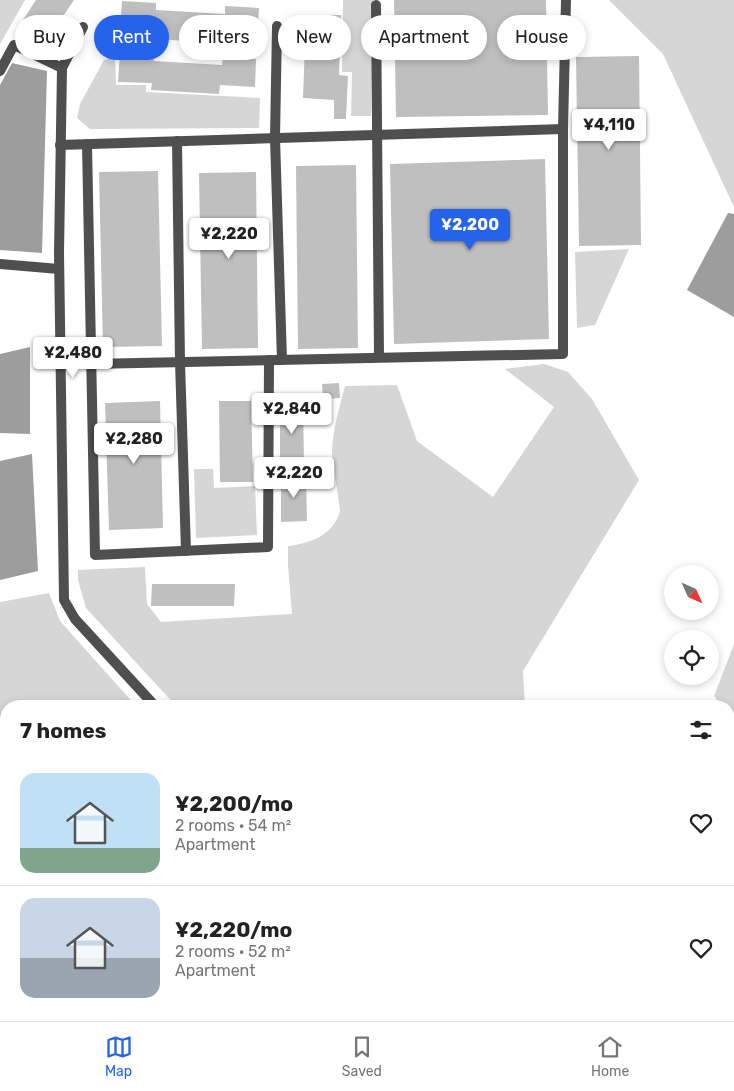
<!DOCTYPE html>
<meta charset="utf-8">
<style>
:root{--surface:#fff;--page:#f2f2f2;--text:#222;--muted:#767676;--line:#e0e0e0;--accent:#2563eb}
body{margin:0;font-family:Rubik,sans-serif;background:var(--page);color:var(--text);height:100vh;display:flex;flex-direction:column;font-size:19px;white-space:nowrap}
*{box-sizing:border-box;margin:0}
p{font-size:16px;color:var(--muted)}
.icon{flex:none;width:28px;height:28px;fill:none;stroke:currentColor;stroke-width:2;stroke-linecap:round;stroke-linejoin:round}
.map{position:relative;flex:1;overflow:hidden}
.drawer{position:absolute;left:0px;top:700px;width:735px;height:321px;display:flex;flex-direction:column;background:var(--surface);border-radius:20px 20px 0 0;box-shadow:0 2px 8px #0003}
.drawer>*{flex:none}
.top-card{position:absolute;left:15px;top:15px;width:705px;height:45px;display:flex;gap:10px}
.needle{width:32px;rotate:135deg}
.buttons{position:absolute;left:664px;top:565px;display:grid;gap:10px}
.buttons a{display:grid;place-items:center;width:55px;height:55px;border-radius:50%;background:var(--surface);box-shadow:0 2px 8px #0003;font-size:25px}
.price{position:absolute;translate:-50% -42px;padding:0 11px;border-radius:5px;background:#fff;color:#222;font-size:16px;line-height:32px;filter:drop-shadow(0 1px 2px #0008)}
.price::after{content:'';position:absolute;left:50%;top:30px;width:15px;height:11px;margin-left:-8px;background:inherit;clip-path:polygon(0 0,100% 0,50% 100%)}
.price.selected{background:var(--accent);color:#fff}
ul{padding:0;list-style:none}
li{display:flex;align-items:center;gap:15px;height:125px;padding:0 20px}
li+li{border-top:1px solid var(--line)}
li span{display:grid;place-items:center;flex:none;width:140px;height:100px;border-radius:15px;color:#555}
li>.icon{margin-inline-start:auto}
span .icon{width:60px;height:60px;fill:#fffc;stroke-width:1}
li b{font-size:21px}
h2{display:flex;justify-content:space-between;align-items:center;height:60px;padding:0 20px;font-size:21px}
.tag{padding:0 18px;border-radius:22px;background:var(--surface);box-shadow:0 2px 8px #0003;font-size:18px;line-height:45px}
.tag.selected{background:var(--accent);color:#fff}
.menu{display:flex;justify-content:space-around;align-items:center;height:70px;border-top:1px solid var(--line);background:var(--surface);font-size:14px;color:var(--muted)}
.menu a{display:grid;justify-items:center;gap:2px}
.menu .selected{color:var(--accent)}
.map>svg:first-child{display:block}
.green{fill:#d6d6d6}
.water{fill:#9d9d9d}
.building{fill:#bfbfbf}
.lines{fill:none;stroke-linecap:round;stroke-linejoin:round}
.service{stroke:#4f4f4f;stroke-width:10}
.minor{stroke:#4f4f4f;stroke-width:10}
.rail{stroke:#000;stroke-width:4;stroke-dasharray:8 2.5 1 2.5;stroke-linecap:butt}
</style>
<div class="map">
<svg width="734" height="1021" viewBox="0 0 734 1021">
<rect width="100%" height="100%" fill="#fff"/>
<!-- green -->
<g class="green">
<polygon points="0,0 25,0 0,44"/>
<polygon points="343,0 373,0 371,116 351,116 352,72 342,72"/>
<polygon points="609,0 734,0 734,207 663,54"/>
<polygon points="115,57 116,85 146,85 146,92 260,98 259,128 90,129 77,118 80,104 104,60"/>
<polygon points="629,249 595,325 577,328 575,252"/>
<path d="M544,364L568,372L592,399L639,480L523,671L525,706H176L86,608L78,580V570L145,567L147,604L161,622L292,614L288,565V546C311,543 332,536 340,512C341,508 332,464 332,454C332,430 339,410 345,386L397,385L417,441L493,497L554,407L505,369Z"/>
<polygon points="194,469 213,469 214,488 255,486 257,535 196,538"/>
<polygon points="49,593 60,621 136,706 6,706 6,761 0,758 0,602"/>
<polygon points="734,644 734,721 729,714 729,706 722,706 714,696"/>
<polygon points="729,854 734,861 734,932 729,928"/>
</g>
<!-- water -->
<g class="water">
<polygon points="12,63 47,71 42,253 0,250 0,85"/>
<polygon points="728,213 734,214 734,317 687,290"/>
<polygon points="30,347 30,434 0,433 0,354"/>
<polygon points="32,454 38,571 0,580 0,461"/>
</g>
<!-- building -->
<g class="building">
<polygon points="36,0 74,0 49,37 23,20"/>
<polygon points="394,0 546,0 548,115 396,117"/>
<polygon points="122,1 156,3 156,10 225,14 225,6 259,8 257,36 223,34 222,43 154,39 154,33 120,31"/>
<polygon points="306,15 341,15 339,75 348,76 346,119 334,119 334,100 303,98"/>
<polygon points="120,52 154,54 154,61 222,65 223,57 256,59 255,87 220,85 219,94 151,90 152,83 118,82"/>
<polygon points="639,56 641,245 579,246 576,57"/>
<polygon points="545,159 549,339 394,344 390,164"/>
<polygon points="356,165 358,348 298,349 296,166"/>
<polygon points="158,171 162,346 103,347 99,172"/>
<polygon points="256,172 258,348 202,349 199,173"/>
<polygon points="339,383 340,398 323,399 322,384"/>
<polygon points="160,401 163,528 109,530 105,403"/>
<polygon points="219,401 251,401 253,482 220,482"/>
<polygon points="280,407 303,407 304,462 280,462"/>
<polygon points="281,476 306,476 307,521 281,522"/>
<polygon points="152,584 235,584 234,606 151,606"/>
</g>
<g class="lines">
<!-- service -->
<g class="service">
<polyline points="376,5 379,357"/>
<polyline points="277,26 275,138 282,360"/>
<polyline points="0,71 14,45 62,68"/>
<polyline points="177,141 180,362 186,551"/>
<polyline points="87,144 95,555 268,547 269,360"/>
<polyline points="60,145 563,129"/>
<polyline points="0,264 59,269"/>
<polyline points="91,364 563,354 563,129 566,0"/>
<polyline points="729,839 734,846"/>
</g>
<!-- minor -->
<g class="minor">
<polyline points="83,27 62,68 59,253 64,600 75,619 155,706"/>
<polyline points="607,1015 616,1021"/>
</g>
<!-- rail -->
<g class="rail">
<polyline points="0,797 6,801"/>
<polyline points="369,1015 379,1021"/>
</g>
</g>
</svg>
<div class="buttons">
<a><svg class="needle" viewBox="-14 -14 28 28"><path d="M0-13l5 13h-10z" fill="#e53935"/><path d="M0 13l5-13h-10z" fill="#767676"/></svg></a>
<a><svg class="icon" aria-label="locate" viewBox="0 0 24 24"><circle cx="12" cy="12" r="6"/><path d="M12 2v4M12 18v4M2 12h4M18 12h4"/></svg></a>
</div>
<b class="price" style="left:609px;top:151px">¥4,110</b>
<b class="price selected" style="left:470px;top:251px">¥2,200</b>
<b class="price" style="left:229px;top:260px">¥2,220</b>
<b class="price" style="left:73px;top:379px">¥2,480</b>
<b class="price" style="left:292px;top:435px">¥2,840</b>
<b class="price" style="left:134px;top:465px">¥2,280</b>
<b class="price" style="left:294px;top:499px">¥2,220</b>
<div class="top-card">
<a class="tag">Buy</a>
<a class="tag selected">Rent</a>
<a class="tag">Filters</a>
<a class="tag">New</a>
<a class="tag">Apartment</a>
<a class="tag">House</a>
</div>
<section class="drawer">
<h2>7 homes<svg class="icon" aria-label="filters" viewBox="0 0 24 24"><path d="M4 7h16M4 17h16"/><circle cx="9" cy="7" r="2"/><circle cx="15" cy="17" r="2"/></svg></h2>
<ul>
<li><span style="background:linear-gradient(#bfe0f5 75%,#7fa58c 0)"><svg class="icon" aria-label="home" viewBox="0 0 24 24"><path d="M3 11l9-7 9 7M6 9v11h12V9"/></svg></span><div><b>¥2,200/mo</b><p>2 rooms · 54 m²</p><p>Apartment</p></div><svg class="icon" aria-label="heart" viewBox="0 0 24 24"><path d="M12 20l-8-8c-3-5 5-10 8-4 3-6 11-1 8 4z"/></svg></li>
<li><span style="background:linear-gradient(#c9d6e8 60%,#9aa5b1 0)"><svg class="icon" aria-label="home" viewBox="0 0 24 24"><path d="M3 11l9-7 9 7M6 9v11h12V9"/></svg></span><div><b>¥2,220/mo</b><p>2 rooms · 52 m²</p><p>Apartment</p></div><svg class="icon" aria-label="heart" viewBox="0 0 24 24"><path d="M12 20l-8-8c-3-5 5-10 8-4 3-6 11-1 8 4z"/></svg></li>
</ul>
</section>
</div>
<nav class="menu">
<a class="selected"><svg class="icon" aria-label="map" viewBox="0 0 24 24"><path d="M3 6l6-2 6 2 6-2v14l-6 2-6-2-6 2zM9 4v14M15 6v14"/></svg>Map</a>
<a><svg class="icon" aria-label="saved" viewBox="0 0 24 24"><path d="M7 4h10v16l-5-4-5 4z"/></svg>Saved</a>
<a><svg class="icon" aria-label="home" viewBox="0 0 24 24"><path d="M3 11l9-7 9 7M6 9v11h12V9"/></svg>Home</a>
</nav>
